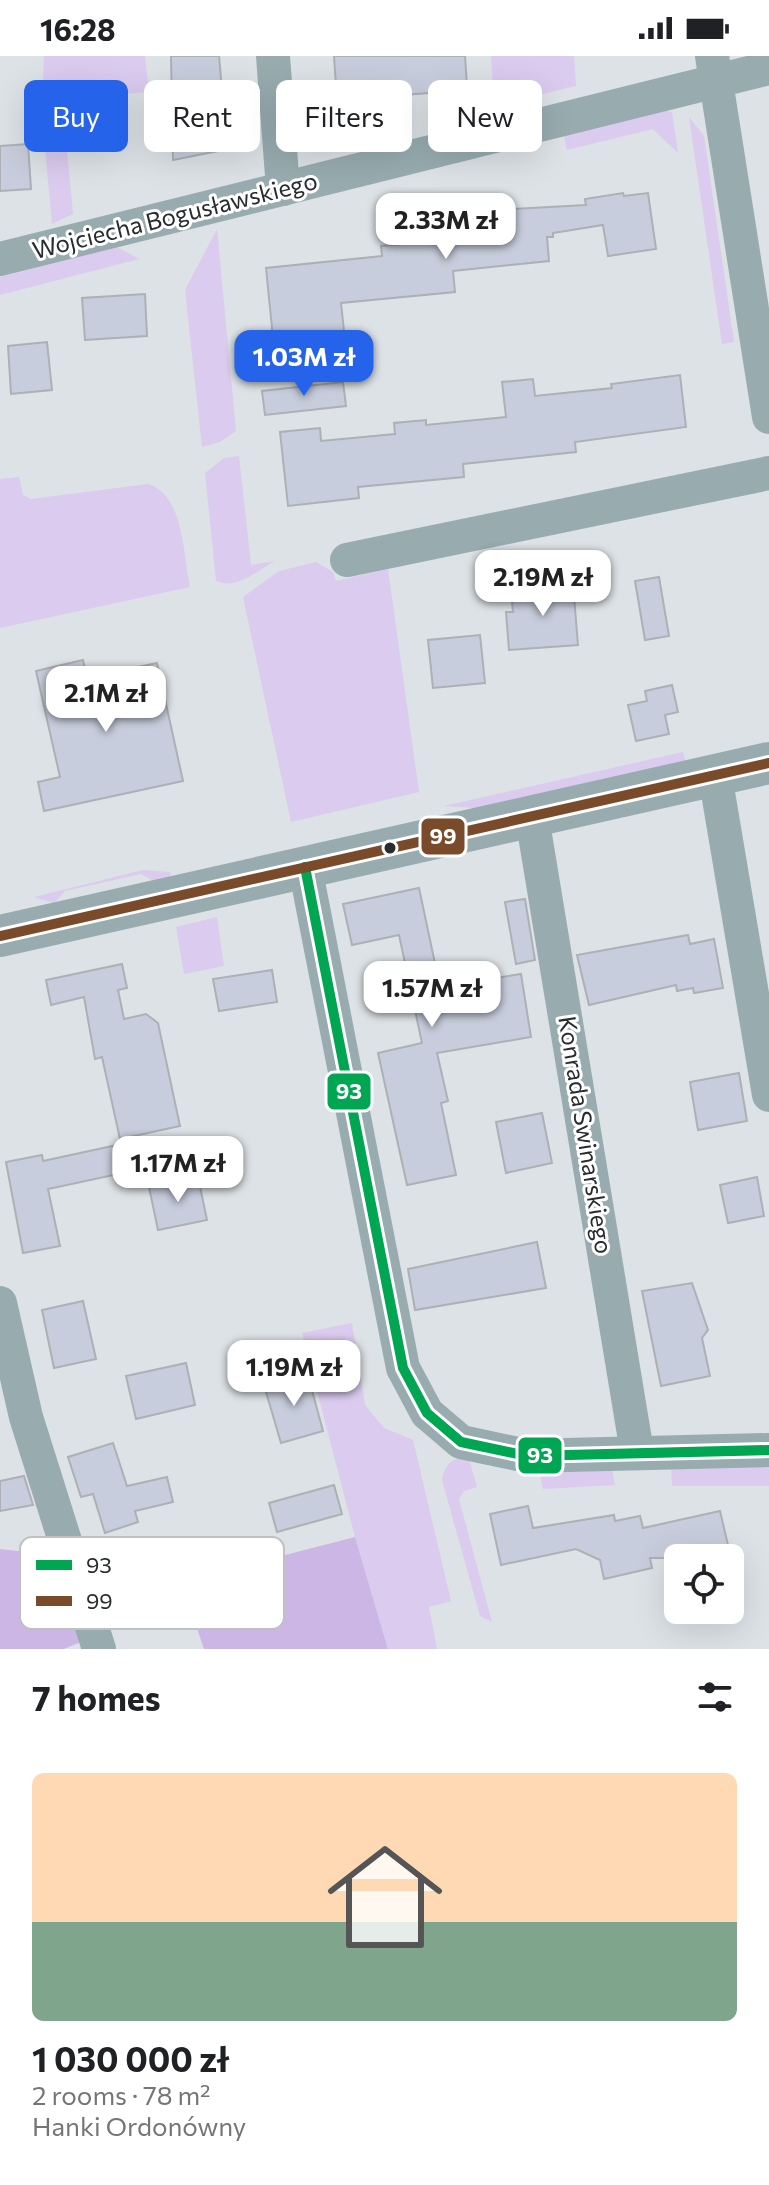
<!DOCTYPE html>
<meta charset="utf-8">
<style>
:root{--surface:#fff;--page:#f6f6f6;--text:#202124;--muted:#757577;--accent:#2563eb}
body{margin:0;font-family:Commissioner,sans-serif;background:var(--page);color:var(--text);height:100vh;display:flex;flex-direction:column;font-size:30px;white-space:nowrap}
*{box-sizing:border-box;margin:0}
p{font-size:26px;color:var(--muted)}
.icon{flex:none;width:44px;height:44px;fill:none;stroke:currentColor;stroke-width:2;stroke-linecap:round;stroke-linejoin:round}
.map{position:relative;height:1593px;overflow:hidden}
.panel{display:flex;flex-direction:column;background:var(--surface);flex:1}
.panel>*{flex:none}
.top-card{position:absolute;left:24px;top:24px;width:722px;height:72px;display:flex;gap:16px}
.buttons{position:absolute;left:664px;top:1488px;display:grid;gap:16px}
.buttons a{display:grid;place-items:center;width:80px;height:80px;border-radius:12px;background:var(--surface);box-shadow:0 8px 32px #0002;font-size:40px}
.price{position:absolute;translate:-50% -68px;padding:0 18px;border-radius:16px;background:#fff;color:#222;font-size:26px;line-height:52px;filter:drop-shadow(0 2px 4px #0008)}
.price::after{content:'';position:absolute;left:50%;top:48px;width:24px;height:18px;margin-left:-12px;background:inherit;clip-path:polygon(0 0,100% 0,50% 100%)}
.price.active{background:var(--accent);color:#fff}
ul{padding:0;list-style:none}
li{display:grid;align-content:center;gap:16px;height:424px;padding:0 32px}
li span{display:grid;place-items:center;height:248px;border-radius:12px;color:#555}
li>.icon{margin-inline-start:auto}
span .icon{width:144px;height:144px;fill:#fffc;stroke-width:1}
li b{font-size:34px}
h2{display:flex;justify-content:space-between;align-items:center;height:96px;padding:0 32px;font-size:34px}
.tag{padding:0 28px;border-radius:12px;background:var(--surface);box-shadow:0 8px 32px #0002;font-size:28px;line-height:72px}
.tag.active{background:var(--accent);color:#fff}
.status{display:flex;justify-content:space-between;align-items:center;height:56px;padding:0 40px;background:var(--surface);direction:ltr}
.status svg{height:22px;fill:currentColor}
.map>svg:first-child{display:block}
.green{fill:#dbcbef}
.forest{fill:#ccb6e5}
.building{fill:#c7cddc;stroke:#adb0b4;stroke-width:2}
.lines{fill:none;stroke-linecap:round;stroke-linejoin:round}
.minor{stroke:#98acb0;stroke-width:34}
.tertiary{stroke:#98acb0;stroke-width:42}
.bus-1-casing{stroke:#fff;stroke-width:16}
.bus-2-casing{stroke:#fff;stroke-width:16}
.bus-1{stroke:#00a651;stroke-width:10}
.bus-2{stroke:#7a4b2a;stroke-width:10}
.bus-dot{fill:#282c2f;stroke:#fff;stroke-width:3}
.labels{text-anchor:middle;stroke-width:6;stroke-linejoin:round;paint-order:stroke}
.street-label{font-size:24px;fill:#282c2f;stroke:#fff}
.key{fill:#fff;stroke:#bec0c1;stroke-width:2}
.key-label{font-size:22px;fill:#282c2f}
.line-badge{stroke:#fff;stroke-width:3}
.badge-label{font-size:22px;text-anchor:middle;font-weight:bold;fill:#fff}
</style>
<div class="status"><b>16:28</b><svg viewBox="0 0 49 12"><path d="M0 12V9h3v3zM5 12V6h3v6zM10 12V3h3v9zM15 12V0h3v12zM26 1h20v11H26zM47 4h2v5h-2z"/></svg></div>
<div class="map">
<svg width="769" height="1593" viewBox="0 0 769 1593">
<rect width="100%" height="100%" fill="#dce2e6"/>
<!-- green -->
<g class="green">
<polygon points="44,0 145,0 149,36 62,43 73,158 52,168 42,59"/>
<polygon points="491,0 574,0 576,30 494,50"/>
<polygon points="662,54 672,56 678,97 653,73 567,94 563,76"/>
<polygon points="689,61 704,80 734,286 722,288"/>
<polygon points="217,173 236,375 220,386 202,391 185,234"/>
<polygon points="117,191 139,203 0,239 0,221"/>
<path d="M239,400L251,509L275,505C257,515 237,534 216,525L205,417L224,402Z"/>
<path d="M19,421L23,439L31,443L148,428C184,439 183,498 190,531L0,572V423Z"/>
<polygon points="316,506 333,516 336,525 388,513 419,736 291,766 243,541 279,515"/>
<polygon points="683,696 686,708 488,753 444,750"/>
<polygon points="143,814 170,816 171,822 155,826 141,818 65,835 54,847 34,841"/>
<polygon points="217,861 224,910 184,918 176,871"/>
<polygon points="352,1267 365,1349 384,1372 413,1384 451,1545 429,1551 437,1593 388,1593 355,1481 302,1277"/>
<path d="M468,1400L477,1431L464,1435L459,1443L492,1566L480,1560L442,1424C446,1407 451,1403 468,1400Z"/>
<polygon points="611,1406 615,1429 543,1433 538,1408"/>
<polygon points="671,1406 769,1406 769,1430 672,1430"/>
</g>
<!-- forest -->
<g class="forest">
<polygon points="355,1481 388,1593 204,1593 181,1526"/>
<polygon points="0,1493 62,1500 88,1583 64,1593 0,1593"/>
</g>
<!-- building -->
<g class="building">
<polygon points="171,0 219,0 224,56 232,63 233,78 223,94 173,104"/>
<polygon points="334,0 465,0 467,30 442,31 442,36 337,44"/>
<polygon points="28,88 31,133 0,135 0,90"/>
<polygon points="623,137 624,140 648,137 656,193 608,200 603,169 553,177 553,181 547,181 549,205 453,215 455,236 341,247 344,275 273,282 266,212 382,200 381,190 484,181 482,160 497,158 496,154 586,149 585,143"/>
<polygon points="145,238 147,280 85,284 82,242"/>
<polygon points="47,286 52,334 11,338 8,290"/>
<polygon points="680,319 686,371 575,386 576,396 463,408 464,421 358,431 359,442 288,450 280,376 320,372 321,385 395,378 394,367 426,364 426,369 506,361 502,326 533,323 535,340 612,332 611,328"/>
<polygon points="343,326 346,350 265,359 262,335"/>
<polygon points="659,521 669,580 645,584 635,525"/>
<polygon points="573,528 578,589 509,594 506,556 513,556 511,535"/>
<polygon points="480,579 485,627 433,632 428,584"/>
<polygon points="83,604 87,622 157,607 183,725 44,755 38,726 60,721 36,615"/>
<polygon points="672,629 678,656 665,659 669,678 636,685 628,649 647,645 645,635"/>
<polygon points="419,832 440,931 521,918 531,981 437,997 448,1045 441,1047 456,1119 407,1129 378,997 422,987 399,879 352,889 343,848"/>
<polygon points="525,843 535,904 516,908 505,846"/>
<polygon points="688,879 690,888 714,883 723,932 694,937 693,932 677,935 676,929 589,949 577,899"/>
<polygon points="122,908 127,932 118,934 124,963 146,958 158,967 180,1070 120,1083 102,1001 95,1003 84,941 51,949 46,924"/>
<polygon points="272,914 277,946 219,955 213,923"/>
<polygon points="739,1017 747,1065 698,1074 690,1026"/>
<polygon points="542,1057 552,1107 506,1117 496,1066"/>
<polygon points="131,1086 137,1114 48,1133 60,1190 23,1197 6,1106 42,1099 43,1105"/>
<polygon points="198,1121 207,1164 158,1174 149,1131"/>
<polygon points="757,1121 764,1160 728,1167 720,1129"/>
<polygon points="537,1186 546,1232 415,1254 408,1213"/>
<polygon points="692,1227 708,1274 702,1282 710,1320 661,1330 642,1235"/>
<polygon points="83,1245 96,1303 54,1312 42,1254"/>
<polygon points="186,1307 195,1349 136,1363 126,1320"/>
<polygon points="307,1316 323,1375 281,1387 264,1329"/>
<polygon points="113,1387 127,1430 167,1421 173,1446 135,1455 138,1466 105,1477 93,1438 81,1441 68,1401"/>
<polygon points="24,1420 33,1449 0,1455 0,1425"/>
<polygon points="334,1429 342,1458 277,1476 269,1447"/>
<polygon points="528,1450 533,1472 614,1459 615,1465 640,1460 643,1472 720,1455 731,1502 650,1502 652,1512 604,1523 600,1504 576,1493 501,1509 490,1458"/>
</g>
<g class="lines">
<!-- minor -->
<g class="minor">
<polyline points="273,0 283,133"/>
<polyline points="712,0 769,361"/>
<polyline points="0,203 769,12"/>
<polyline points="347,504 769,417"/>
<polyline points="715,719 769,1039"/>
<polyline points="532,761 637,1396"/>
<polyline points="305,811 403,1312 427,1357 461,1386 527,1400 769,1394"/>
<polyline points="0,1247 26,1361 99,1593"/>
</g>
<!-- tertiary -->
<polyline class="tertiary" points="0,880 769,707"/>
<defs>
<polyline id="bus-1" points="305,811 403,1312 427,1357 461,1386 527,1400 769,1394"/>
<polyline id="bus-2" points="0,880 769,707"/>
</defs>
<!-- bus-1 casing -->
<use href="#bus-1" class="bus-1-casing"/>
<!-- bus-2 casing -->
<use href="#bus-2" class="bus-2-casing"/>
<!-- bus-1 -->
<use href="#bus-1" class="bus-1"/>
<!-- bus-2 -->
<use href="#bus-2" class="bus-2"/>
</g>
<!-- markers -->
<circle class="bus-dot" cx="390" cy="792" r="7"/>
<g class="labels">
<!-- street labels -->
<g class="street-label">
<text transform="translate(175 160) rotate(-14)" y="8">Wojciecha Bogusławskiego</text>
<text transform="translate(585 1079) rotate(81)" y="8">Konrada Swinarskiego</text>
</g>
</g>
<!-- legend -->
<rect x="20" y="1481" width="264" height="92" rx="12" class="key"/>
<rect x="36" y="1504" width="36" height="10" fill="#00a651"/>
<rect x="36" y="1540" width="36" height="10" fill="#7a4b2a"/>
<g class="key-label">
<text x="86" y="1517">93</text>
<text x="86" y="1553">99</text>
</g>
<g class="line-badge">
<rect x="420" y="761" width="46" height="39" rx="8" fill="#7a4b2a"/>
<rect x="326" y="1016" width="46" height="39" rx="8" fill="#00a651"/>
<rect x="517" y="1380" width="46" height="39" rx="8" fill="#00a651"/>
</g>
<g class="badge-label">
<text x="443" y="788">99</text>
<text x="349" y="1043">93</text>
<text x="540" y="1407">93</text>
</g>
</svg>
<div class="buttons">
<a><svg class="icon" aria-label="locate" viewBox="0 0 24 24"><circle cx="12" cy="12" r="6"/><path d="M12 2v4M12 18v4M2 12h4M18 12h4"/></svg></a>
</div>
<b class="price" style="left:446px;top:205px">2.33M zł</b>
<b class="price active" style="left:304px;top:342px">1.03M zł</b>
<b class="price" style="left:543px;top:562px">2.19M zł</b>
<b class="price" style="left:106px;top:678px">2.1M zł</b>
<b class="price" style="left:432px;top:973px">1.57M zł</b>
<b class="price" style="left:178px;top:1148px">1.17M zł</b>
<b class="price" style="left:294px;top:1352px">1.19M zł</b>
<div class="top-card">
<a class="tag active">Buy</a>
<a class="tag">Rent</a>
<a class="tag">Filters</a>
<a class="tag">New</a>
</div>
</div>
<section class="panel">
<h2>7 homes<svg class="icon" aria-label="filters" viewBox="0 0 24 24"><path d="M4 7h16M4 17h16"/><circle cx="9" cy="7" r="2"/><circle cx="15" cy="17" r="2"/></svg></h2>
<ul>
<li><span style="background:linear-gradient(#ffd9b3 60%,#7fa58c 0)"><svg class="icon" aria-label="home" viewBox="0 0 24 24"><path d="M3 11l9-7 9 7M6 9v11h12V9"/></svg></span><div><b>1 030 000 zł</b><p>2 rooms · 78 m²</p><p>Hanki Ordonówny</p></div></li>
</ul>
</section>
